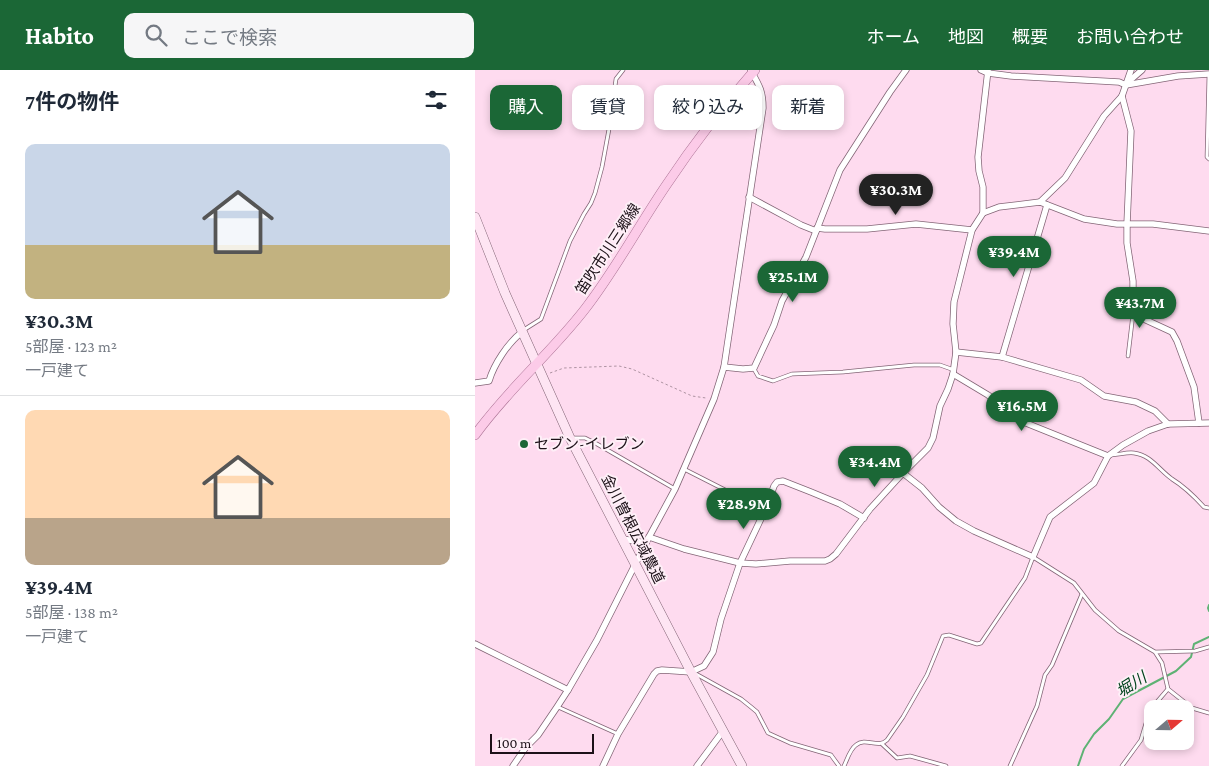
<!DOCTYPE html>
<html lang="ja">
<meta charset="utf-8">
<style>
:root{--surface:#fff;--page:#f6f6f7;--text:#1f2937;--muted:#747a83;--line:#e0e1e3;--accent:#1b6736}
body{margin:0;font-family:"Crimson Pro","Noto Sans JP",serif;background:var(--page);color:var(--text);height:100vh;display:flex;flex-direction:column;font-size:19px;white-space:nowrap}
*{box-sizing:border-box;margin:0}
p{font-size:16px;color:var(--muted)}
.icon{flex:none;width:28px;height:28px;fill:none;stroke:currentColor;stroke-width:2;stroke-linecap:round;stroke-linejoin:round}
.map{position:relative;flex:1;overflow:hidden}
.details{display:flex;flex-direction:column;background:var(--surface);width:475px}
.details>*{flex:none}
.guide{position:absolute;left:15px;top:15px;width:475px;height:45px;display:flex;gap:10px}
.needle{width:32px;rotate:70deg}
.tools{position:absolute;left:669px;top:630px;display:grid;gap:10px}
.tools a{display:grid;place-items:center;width:50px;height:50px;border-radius:10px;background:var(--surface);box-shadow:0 2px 8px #0003;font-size:25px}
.scale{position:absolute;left:15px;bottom:12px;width:104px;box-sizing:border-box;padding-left:5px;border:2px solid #1c1118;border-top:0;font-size:14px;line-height:18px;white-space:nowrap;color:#1c1118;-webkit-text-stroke:4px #feeff7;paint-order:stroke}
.price{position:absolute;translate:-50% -42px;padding:0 11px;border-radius:18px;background:var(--accent);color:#fff;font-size:16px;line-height:32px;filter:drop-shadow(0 1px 2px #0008)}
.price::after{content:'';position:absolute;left:50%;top:30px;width:15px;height:11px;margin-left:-8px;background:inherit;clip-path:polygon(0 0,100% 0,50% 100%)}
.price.selected{background:#222;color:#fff}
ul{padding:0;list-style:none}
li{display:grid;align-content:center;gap:10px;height:265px;padding:0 25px}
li+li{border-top:1px solid var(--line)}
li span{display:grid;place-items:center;height:155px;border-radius:10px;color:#555}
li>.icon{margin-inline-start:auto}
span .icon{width:90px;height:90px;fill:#fffc;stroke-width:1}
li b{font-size:21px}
h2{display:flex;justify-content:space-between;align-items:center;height:60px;padding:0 25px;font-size:21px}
.chip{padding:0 18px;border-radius:10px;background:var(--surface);box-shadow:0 2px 8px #0003;font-size:18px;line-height:45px}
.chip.selected{background:var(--accent);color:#fff}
header{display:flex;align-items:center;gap:30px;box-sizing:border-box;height:70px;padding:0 25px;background:var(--accent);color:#fff}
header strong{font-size:24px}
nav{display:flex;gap:28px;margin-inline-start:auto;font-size:18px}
.search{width:350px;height:45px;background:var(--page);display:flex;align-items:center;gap:12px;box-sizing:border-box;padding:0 18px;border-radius:10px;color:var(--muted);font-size:19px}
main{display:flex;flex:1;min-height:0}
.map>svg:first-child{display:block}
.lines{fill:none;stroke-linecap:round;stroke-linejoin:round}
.stream{stroke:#5eb274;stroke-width:2}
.lane-casing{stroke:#836576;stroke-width:4.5}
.street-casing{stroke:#836576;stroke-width:7}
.secondary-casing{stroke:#836576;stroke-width:10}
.primary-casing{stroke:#ac7395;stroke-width:10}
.path{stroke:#ae93a2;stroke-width:1;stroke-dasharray:2.5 2.5;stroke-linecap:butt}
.lane{stroke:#fff;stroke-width:3}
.street{stroke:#fff;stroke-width:5.5}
.secondary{stroke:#fee5f3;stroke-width:9}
.primary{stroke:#fccbe8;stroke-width:9}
.poi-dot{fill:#1b6736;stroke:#feeff7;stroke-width:2}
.labels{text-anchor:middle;stroke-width:4;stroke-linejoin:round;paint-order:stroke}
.street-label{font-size:15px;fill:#1c1118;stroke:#feeff7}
.poi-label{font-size:15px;fill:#1c1118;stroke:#feeff7;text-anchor:start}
.water-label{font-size:16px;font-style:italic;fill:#01441d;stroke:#feeff7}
</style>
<header>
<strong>Habito</strong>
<div class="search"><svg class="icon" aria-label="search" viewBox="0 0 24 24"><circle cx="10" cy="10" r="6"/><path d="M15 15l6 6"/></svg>ここで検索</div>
<nav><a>ホーム</a><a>地図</a><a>概要</a><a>お問い合わせ</a></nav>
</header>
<main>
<section class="details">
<h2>7件の物件<svg class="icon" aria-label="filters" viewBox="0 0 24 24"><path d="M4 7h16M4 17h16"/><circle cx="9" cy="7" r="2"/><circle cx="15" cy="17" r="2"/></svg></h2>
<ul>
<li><span style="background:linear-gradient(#c9d6e8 65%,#c2b280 0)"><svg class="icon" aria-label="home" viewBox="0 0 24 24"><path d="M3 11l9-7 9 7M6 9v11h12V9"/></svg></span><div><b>¥30.3M</b><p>5部屋 · 123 m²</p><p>一戸建て</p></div></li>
<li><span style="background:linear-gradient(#ffd9b3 70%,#b9a48a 0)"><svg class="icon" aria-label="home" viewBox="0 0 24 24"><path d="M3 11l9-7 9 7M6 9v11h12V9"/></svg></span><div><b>¥39.4M</b><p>5部屋 · 138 m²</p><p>一戸建て</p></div></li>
</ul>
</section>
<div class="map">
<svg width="734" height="696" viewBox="0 0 734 696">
<rect width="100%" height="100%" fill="#fedbef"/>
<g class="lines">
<!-- stream -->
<g class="stream">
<polyline points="734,535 733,538 734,541"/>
<polyline points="603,696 609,679 619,664 634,649 648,629 701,601 716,587 719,574 734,567"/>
</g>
<defs>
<g id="lane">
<polyline points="734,4 732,87 734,89"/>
<polyline points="47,261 66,249 95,171 109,144 116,133 120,123 127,97 134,59 141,9 148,0"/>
<polyline points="653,286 658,244"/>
<polyline points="279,299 283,306 298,311 317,304 368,302 439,295 465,295 479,300"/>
<polyline points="96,368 110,368 122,374 200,419"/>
<path d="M636,385C644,385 651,382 659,383C676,385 684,400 697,409C710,417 719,426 729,437L734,438"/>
<polyline points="209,399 260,425 292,436"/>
<polyline points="681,582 720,581 734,577"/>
<polyline points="221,604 266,629 276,637 282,642 293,663 315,673 356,685 364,696"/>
<polyline points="83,637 143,664"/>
<polyline points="678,639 681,633 693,619"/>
<polyline points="407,674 422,688 435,686 471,696"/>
<path d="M369,696C372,690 375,679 381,675C391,667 403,679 412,670L428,647L452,605L468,566L474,565L502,574L506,573L550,508L558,487L599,513L620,540L644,561L680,582L687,593L693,619L717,638L734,643"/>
<polyline points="535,696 562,636 570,605 577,595 607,524"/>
<polyline points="647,696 666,670 672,650 678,639"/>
</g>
<g id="street">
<polyline points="506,0 513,3 536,6 644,12 651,15 703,6 734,4"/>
<polyline points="652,13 667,0"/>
<polyline points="647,26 656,61 652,154 652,173 658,211 658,244 697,262 702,271 719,317 724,353"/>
<polyline points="274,127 326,155 341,161"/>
<polyline points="565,132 590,108 629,46 647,26 656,0"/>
<polyline points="508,143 524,137 565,132 609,149 642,154 678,154 734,161"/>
<polyline points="342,158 350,159 392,159 441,154 497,160"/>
<polyline points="481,282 527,287 606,310 629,326 661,332 680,341 693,354"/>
<polyline points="527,287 572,135"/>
<polyline points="249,297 268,299 279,298 299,255 307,231 331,187 365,100 415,22 431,0"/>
<polyline points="478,304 513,325 546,351 633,386"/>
<path d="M0,313L14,311C19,294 33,273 47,262"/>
<polyline points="428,403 447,418 464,437 481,451 499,461 558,487 575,447 619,413 633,386 648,375 673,361 693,354 734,353"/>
<polyline points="174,467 209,479 265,493 281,494 315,491 350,491 355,489 361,484 395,439 428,403 453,378 458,368 465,336 473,319 478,304 481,282 478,254 479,232 497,160 508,143 508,117 504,101 503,87 513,0"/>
<polyline points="148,469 171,473"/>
<polyline points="0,574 93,620"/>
<path d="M38,696L51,677L63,665L82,637L93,620L122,570L174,467L200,419L239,329L249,297L288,38C288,21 284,15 276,1"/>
<polyline points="128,696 143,664 179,604 182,601 187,600 216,602 229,596 238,582 246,549 265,493 292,436 299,416 302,412 308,411 336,422 365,434 389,448"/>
<polyline points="222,696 248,661"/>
</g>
<polyline id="secondary" points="0,147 30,223 95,368 216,602 267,696"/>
<path id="primary" d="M0,365C33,319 76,283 110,239C141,199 164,155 192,114C218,75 248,36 280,0"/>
</defs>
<!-- lane casing -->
<use href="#lane" class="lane-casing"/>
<!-- street casing -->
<use href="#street" class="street-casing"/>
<!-- secondary casing -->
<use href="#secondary" class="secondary-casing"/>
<!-- primary casing -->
<use href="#primary" class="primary-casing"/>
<!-- path -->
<polyline class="path" points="75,303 89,298 144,296 157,299 217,326 231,328"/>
<!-- lane -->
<use href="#lane" class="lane"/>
<!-- street -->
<use href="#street" class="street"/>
<!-- secondary -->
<use href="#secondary" class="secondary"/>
<!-- primary -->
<use href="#primary" class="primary"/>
</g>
<!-- markers -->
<circle class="poi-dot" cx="49" cy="374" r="5"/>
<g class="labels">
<!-- street labels -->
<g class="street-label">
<text transform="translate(133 179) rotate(-57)" y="5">笛吹市川三郷線</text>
<text transform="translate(158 459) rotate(63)" y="5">金川曽根広域農道</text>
</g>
<!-- poi labels -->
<g class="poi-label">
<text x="59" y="379">セブン-イレブン</text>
</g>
<!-- water labels -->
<g class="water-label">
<text transform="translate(656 614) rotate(-32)" y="6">堀川</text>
</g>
</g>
</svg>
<div class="tools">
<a><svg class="needle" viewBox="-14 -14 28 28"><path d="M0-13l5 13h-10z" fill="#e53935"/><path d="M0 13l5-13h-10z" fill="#747a83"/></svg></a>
</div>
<div class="scale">100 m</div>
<b class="price selected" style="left:421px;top:146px">¥30.3M</b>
<b class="price" style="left:539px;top:208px">¥39.4M</b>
<b class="price" style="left:318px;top:233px">¥25.1M</b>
<b class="price" style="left:665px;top:259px">¥43.7M</b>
<b class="price" style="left:547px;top:362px">¥16.5M</b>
<b class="price" style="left:400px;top:418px">¥34.4M</b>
<b class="price" style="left:269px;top:460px">¥28.9M</b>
<div class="guide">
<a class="chip selected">購入</a>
<a class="chip">賃貸</a>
<a class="chip">絞り込み</a>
<a class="chip">新着</a>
</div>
</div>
</main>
